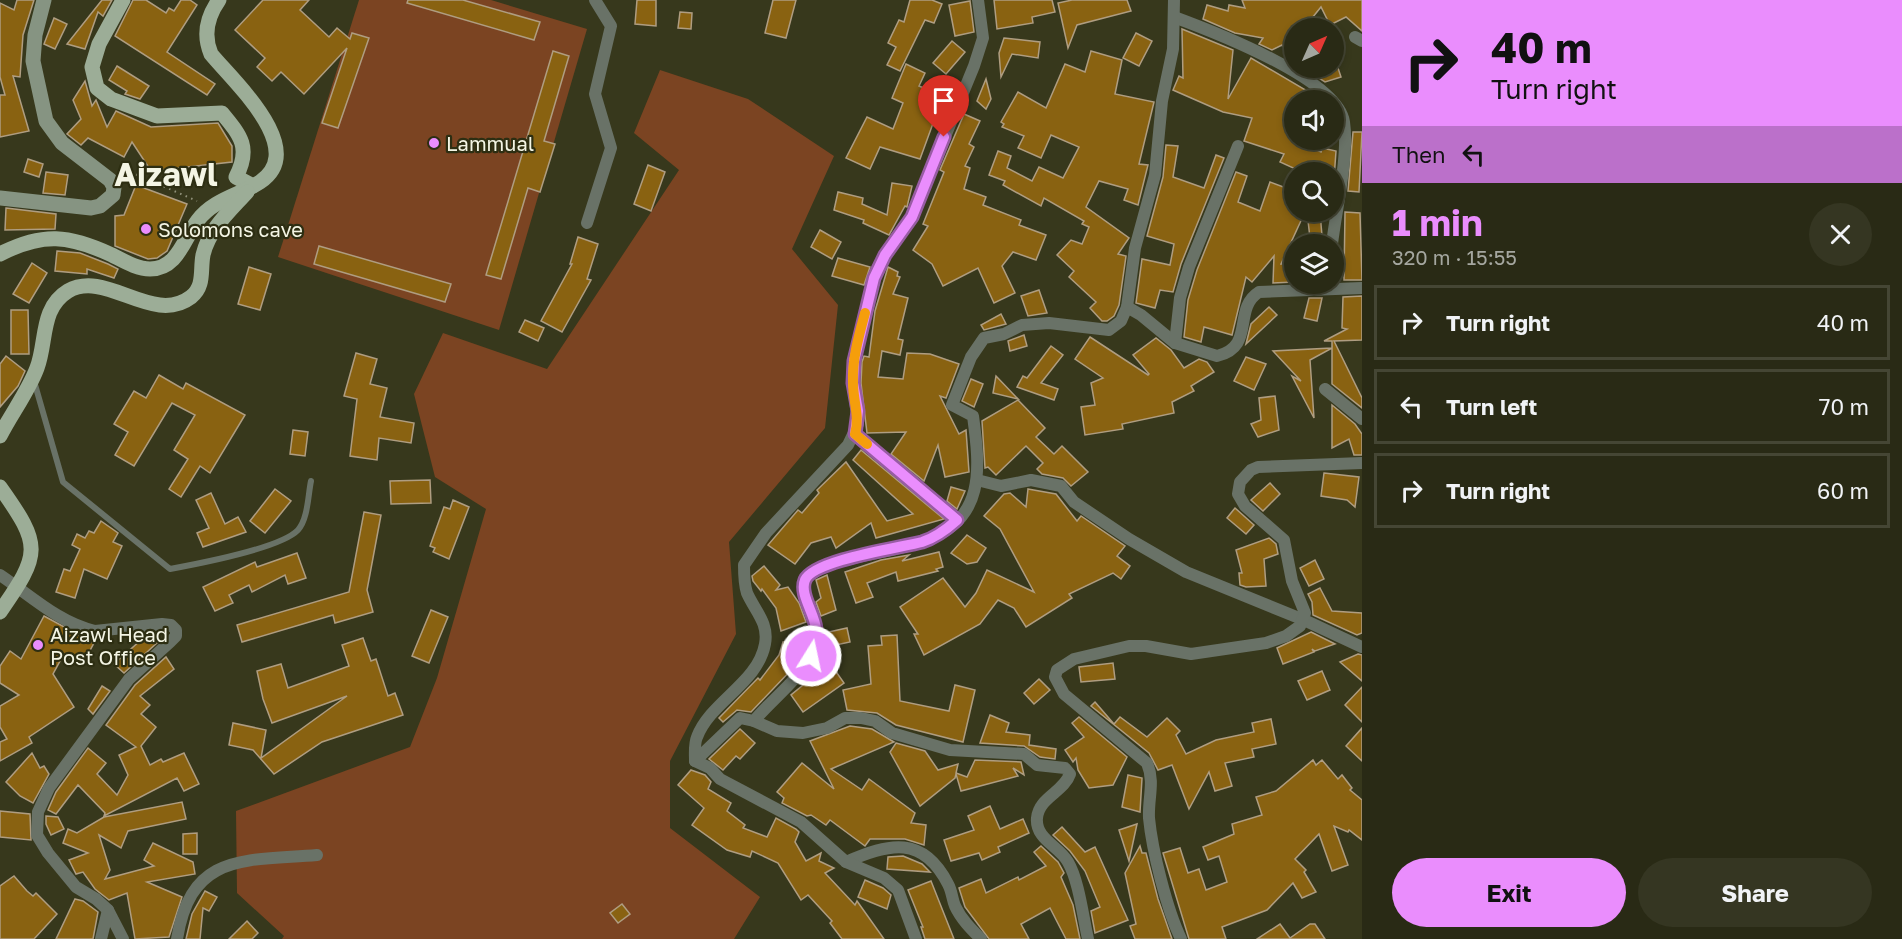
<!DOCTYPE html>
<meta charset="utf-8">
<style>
body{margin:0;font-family:"Golos Text",sans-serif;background:#353622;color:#f1f3f6;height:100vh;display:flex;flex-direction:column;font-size:22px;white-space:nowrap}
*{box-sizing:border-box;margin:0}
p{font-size:20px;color:#a5a7a0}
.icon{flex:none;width:33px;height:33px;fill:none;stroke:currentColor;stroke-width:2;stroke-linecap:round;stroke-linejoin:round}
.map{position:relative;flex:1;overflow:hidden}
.side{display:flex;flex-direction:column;background:#292a15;width:540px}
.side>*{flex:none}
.guide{background:#ea8dfd;color:#111;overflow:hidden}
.needle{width:39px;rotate:45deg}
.fabs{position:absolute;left:1284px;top:18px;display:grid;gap:12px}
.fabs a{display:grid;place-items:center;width:60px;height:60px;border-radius:50%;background:#292a15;box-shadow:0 3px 9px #0003,0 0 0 2px #454634;font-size:30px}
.pin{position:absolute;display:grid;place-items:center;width:51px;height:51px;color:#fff;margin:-62px -26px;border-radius:50% 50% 50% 0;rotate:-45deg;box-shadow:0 0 6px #0007}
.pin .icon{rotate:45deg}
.me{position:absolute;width:66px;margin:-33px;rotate:10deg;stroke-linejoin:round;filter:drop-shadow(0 0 4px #0008)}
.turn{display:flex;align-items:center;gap:21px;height:126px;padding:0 30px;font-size:27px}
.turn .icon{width:78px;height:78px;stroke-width:2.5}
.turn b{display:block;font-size:42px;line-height:51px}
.then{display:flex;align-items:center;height:57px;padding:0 30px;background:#0003;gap:12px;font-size:22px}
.round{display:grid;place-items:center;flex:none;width:63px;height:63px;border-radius:32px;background:#353622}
.headline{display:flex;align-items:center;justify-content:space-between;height:102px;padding:0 30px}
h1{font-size:36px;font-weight:700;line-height:45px;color:#ea8dfd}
.button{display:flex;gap:12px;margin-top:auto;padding:12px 30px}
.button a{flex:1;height:69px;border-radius:36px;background:#ea8dfd;color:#111;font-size:24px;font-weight:700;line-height:69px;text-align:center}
.button a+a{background:#353622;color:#f1f3f6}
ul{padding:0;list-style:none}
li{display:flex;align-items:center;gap:18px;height:75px;margin:0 12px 9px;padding:0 18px;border:3px solid #454634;border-radius:0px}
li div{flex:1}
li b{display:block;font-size:22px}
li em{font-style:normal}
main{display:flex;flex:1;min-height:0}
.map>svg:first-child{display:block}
.green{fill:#7b4422}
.building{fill:#896211;stroke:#af9d81;stroke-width:1.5}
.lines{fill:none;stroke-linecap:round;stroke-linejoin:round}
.path{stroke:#93947d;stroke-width:2;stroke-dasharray:1.5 4.5;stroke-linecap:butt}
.lane{stroke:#697267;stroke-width:6}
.street{stroke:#697267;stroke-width:12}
.secondary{stroke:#869482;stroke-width:15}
.primary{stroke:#9cad97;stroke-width:15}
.route-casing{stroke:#985ca4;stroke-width:15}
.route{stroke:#ea8dfd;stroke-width:10}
.slow{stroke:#f59e0b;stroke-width:10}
.poi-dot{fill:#ea8dfd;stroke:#2d2e12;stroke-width:2}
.labels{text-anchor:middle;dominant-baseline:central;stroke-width:4.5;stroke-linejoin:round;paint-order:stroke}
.poi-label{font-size:20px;fill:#f4f5e4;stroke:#2d2e12;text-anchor:start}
.town-label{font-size:32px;font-weight:bold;fill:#f4f5e4;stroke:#2d2e12}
</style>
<main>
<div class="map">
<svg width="1362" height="939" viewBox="0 0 1362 939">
<rect width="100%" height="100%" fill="#37381c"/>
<g class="green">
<polygon points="359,0 491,0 587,29 499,330 278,257"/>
<polygon points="660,70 748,99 834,156 792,249 838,305 825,428 729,542 736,634 670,761 670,828 760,897 734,939 282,939 284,936 237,893 236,811 410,747 437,678 486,509 435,477 414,394 443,333 547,369 679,170 634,133"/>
</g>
<g class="building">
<polygon points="17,0 34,0 23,35 20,77 13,76 29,131 0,137 0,95 5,95 0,77 0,3 14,10"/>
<polygon points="102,0 112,0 103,16 98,12 85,49 67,44"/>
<polygon points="133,0 146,0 166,13 169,8 174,11 181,0 190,0 197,5 167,52 215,84 207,95 115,36"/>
<polygon points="263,0 309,0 300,10 329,37 337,28 350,39 352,33 369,38 338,128 322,123 347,48 304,94 281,72 272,81 257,67 265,58 235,30"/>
<polygon points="408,0 463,0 540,22 534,40 407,3"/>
<polygon points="637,0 656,0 656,26 635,24"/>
<polygon points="773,0 796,0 786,38 765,33"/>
<polygon points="910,0 932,0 942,4 934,23 925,20 900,71 887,65 896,47 888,43 899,20 904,22"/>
<polygon points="994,0 1052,0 1055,12 1032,17 1033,23 997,29"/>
<polygon points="1072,0 1127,0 1131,11 1077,25 1068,48 1058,3"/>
<polygon points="1242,0 1362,0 1362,31 1346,17 1330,25 1321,7 1304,28 1294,28 1294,62 1282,45 1272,50 1259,44 1263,38 1235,33 1203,19 1207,5 1228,11 1229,5 1245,8"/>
<polygon points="970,1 974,32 955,36 949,5"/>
<polygon points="680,12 692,13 691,29 678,28"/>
<polygon points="54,18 67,24 55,49 44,44"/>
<polygon points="1182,29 1233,50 1228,99 1251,58 1309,92 1307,100 1294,100 1294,140 1321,152 1322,148 1336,151 1334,179 1334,172 1302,172 1280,162 1284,154 1244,141 1252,118 1223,112 1173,90 1179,76 1183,78"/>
<polygon points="1136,33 1152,41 1139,66 1123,58"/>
<polygon points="1004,38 1040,42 1038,58 1012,54 1001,77 999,53"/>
<polygon points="952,41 965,52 946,74 933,63"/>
<polygon points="553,51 569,56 544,141 555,144 540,192 528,188 501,279 486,275"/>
<polygon points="1091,51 1122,60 1115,94 1154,102 1139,164 1148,165 1138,205 1124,200 1128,189 1099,181 1086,207 1129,238 1118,254 1126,256 1119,305 1114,316 1107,321 1102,321 1090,308 1096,302 1069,277 1074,271 1057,255 1071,240 1082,244 1089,227 1082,224 1084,221 1044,198 1041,206 1003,185 1005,181 989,175 998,151 1011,156 1007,168 1032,181 1039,167 1063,178 1079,147 1051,135 1041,158 1018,148 1024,136 1002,127 1004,124 1001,122 1018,92 1046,108 1065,64 1085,72"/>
<polygon points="906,64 925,73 919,86 943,96 920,159 880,147 870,169 846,158 867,117 893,129 903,103 892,98"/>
<polygon points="117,66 149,86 140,99 125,94 127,91 109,80"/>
<polygon points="1303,68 1338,68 1341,77 1325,82"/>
<polygon points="986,79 991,99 986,109 977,101"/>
<polygon points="85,81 92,106 96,100 107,127 116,111 151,127 218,123 232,146 232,162 151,171 132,142 124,157 88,138 81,145 67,134 81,119 73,100"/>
<polygon points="964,114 980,121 969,144 974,147 965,166 970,168 964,189 986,197 983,205 1021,220 1019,225 1046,235 1036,260 1013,252 1002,266 1015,293 994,303 978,268 943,286 932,264 913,250 928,226 923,224 944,172 940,170"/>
<polygon points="1353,132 1362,132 1359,192 1348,191"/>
<polygon points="1166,145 1178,146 1173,177 1204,188 1216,155 1224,158 1181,264 1173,292 1160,290 1155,308 1136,303 1142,259 1170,265 1174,244 1147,236 1163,177"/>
<polygon points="28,159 43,164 39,177 24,172"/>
<polygon points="648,165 665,172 651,211 634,204"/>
<polygon points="46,172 68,175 65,195 43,193"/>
<polygon points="1236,172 1247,176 1238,202 1260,211 1270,182 1286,188 1284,193 1294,196 1294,212 1305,212 1281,264 1294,264 1294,282 1273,283 1274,256 1252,282 1246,277 1232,335 1204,327 1201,342 1184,337 1188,300 1197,270"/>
<polygon points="892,183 912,186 907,207 905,206 889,235 863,223 864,220 834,210 838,192 863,198 862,204 887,215"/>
<polygon points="136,185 187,204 167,251 157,258 148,259 115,246 115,216 124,215"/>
<polygon points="6,208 56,214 55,229 5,230"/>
<polygon points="1307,212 1320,212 1322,236 1310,238"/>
<polygon points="1345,212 1360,213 1362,280 1344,280"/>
<polygon points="820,230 841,242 832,259 811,247"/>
<polygon points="578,237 598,244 587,279 591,280 562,332 541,321 572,264 570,264"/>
<polygon points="319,246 451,284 445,302 314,264"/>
<polygon points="57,251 80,253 108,264 118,269 114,278 87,269 87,274 55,271"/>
<polygon points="838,258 870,267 864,285 832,276"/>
<polygon points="32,263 47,273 29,303 13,294"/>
<polygon points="249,267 271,274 260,310 238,304"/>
<polygon points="888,267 898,272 897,276 900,277 893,294 908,298 898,339 903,340 900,355 882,351 878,377 903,379 907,353 930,354 959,364 946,398 940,396 959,434 966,430 969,472 945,477 938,445 924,481 891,454 906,432 867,433 861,383 862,362 864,356 869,357 875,311"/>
<polygon points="1039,290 1047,313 1028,316 1021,296"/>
<polygon points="1362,296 1362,340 1334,341 1362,398 1362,408 1332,384 1332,348 1310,360 1314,418 1292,376 1301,381 1273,351 1332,348 1332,341 1324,341 1347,329 1342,328 1343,297"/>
<polygon points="1309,298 1322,298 1317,321 1304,318"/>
<polygon points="1269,307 1277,315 1246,344 1251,324"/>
<polygon points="11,310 28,310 29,354 11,354"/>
<polygon points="1001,314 1006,324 984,330 981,325"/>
<polygon points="525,320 544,328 538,341 519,332"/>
<polygon points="1024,335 1027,346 1010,351 1008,341"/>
<polygon points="1090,337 1148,375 1149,374 1133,355 1156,338 1171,350 1184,368 1199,359 1207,362 1214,372 1191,386 1194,391 1172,402 1174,413 1122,424 1123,429 1085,435 1081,407 1095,405 1091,383 1103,378 1075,359"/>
<polygon points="1051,346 1063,355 1041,383 1058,389 1054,400 1017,387 1023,376 1027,378"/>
<polygon points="356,353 377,359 370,384 387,388 380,417 414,423 411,443 379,438 377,460 350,456 357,399 344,396"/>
<polygon points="6,356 25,371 18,386 0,407 0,364"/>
<polygon points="1246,357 1266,364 1254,390 1234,381"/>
<polygon points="159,375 183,389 186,383 245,415 210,473 200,466 181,497 169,489 188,459 174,450 195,415 172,403 134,466 115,455 128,432 114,424 134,391 146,398"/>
<polygon points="996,376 1018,399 993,393"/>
<polygon points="971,379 983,384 974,407 962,401"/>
<polygon points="1275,396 1279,430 1258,437 1251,424 1261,420 1259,398"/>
<polygon points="1018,400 1045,428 1036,437 1054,454 1062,446 1088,472 1071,486 1063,478 1042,474 1037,469 1043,463 1026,446 996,475 988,467 985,468 982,421"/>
<polygon points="1332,405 1355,424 1362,434 1362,455 1354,455 1349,439 1332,448"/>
<polygon points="293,430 308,432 305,456 290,454"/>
<polygon points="861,450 944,519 876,538 871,523 836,548 831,537 811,543 795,564 768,545 798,510 802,513 819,493 817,490 846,462 887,521 913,514 853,460"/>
<polygon points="1324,473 1359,477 1355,507 1347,500 1321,496"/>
<polygon points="430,480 431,503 391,504 390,481"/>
<polygon points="1270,483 1280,494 1263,511 1251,500"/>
<polygon points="951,487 965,491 957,509 947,501"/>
<polygon points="275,489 291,501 265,533 250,521"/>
<polygon points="1028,489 1056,494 1077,521 1081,516 1125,546 1117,556 1130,566 1121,579 1113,573 1069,594 1072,598 1026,627 1014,608 998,600 980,624 924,655 914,634 918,634 900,607 943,578 965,607 976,593 987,570 1034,592 1000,529 984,516 1004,494 1010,493 1026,507"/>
<polygon points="211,493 225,524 238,517 246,532 203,547 197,533 209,528 196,500"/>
<polygon points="453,500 469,507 449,559 433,552 435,548 430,546 444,507 450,509"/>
<polygon points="1235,508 1254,525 1246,534 1227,518"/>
<polygon points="364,512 381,515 367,590 373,612 335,623 333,615 242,642 237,625 349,592"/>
<polygon points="101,521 118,533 113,542 122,546 107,579 84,569 75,598 56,592 64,569 70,571 80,549 72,545 77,534 85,538 89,531 94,533"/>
<polygon points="967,535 986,548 977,562 967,564 951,553"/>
<polygon points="1269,538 1276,544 1278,554 1264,559 1266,586 1246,587 1240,585 1239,573 1242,573 1236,550"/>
<polygon points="939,552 943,567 936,569 938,571 898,581 896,572 867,583 873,597 856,603 845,572 881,560 909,555 902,561"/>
<polygon points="297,553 306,578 288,584 285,575 252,592 249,585 229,595 233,603 215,611 203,587 255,562 257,567"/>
<polygon points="1315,560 1324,579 1309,586 1300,568"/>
<polygon points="764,566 780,585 776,590 788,587 799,603 806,622 781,631 776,608 762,589 761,591 753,581 752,576"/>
<polygon points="827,575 836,610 821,616 816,602 821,598 816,580"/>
<polygon points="1320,588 1332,611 1362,613 1362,633 1357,635 1313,615 1312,602 1308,594"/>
<polygon points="431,610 448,617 429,663 412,656"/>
<polygon points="44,616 94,643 82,665 64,654 53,674 74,707 29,737 32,743 0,761 0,742 7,739 0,727 0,706 19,695 0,683 0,666 10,651 21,659"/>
<polygon points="847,628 850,642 826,647 824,633"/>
<polygon points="1311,632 1335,644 1315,651 1312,649 1314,652 1283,664 1277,648"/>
<polygon points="897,635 900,701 949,711 955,685 975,690 963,742 896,725 877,713 847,710 843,690 871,684 868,646 882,645 881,636"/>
<polygon points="157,636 158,642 124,673 114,664 141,640"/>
<polygon points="808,637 804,651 794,667 751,712 737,710 723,722 719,718 758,678 760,680 779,655 783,642"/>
<polygon points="363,638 371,661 376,659 388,696 395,693 403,715 322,742 274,774 253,750 229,745 233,723 266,730 261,758 347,696 272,723 263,699 257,671 281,664 288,688 349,666 342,645"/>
<polygon points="1358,654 1362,655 1362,681 1340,662"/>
<polygon points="166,657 174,669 140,696 150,705 141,714 156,727 141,746 150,765 161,759 163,762 184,753 199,784 184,791 177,778 104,816 105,813 78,785 56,814 48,810 56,792 88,748 106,763 97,774 117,795 128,775 119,755 136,747 106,725 135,685"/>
<polygon points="830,663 844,683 803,712 791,695"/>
<polygon points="1113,663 1115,679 1081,682 1079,667"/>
<polygon points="1322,671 1330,690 1307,700 1298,681"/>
<polygon points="1039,679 1050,690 1034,704 1024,693"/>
<polygon points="102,686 110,691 93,714 88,709"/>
<polygon points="1362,687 1362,722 1345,705"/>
<polygon points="1095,702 1114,724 1120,717 1147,737 1167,718 1180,731 1176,735 1186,754 1216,740 1254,732 1252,723 1271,719 1276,744 1252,749 1254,757 1225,763 1232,786 1215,791 1209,772 1189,809 1172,765 1158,770 1149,753 1091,706"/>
<polygon points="990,715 1009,723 1006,732 1030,735 1029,745 1056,749 1055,759 1040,757 1024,746 980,743"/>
<polygon points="1079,717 1127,757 1113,785 1089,788 1078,770 1076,758 1073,762 1065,750 1084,737 1072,723"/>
<polygon points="850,726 872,729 894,742 831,769 862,790 869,779 915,813 911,823 926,825 924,845 905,839 870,839 865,846 830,820 826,825 811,815 807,816 782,803 784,798 777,792 802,763 834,789 810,741"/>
<polygon points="1362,728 1362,761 1346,746"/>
<polygon points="740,729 755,743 740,759 736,756 723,770 709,759"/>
<polygon points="896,743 925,751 938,770 958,764 956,773 967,777 975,760 1021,762 1024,775 1013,768 1018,776 961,791 956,774 955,778 920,806 890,752"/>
<polygon points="32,753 40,768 44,766 49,774 33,803 20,796 6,782"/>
<polygon points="1313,760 1316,765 1322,760 1338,779 1342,775 1352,788 1350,790 1362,800 1362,840 1349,830 1348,832 1334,826 1348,865 1332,871 1319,834 1295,859 1306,870 1304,872 1316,892 1302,898 1293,883 1267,910 1222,927 1226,939 1189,939 1163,853 1180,848 1188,873 1199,869 1206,890 1227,882 1219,856 1208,860 1203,847 1234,834 1232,824 1262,815 1256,797 1276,791"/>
<polygon points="691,770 705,775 711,782 708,789 731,803 727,811 745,825 743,828 767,837 776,818 796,829 799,832 795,842 806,861 821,853 819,861 834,868 825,873 855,905 857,901 884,939 842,939 830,923 832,921 808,895 801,900 778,863 752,851 750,857 727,850 692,825 704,808 678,785"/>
<polygon points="1128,775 1142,778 1140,812 1122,807"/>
<polygon points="182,802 186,819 128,831 121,848 99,835 110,870 105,879 154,866 144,860 153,843 193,862 195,874 147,882 182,897 169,937 135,939 127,893 109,900 95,889 83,872 76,874 69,860 88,853 63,843 68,829 77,833 104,817"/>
<polygon points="990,806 1000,829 1023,819 1029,833 998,847 1000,852 982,860 979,853 951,861 944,840 974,830 968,816"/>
<polygon points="0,811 30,814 31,840 0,837"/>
<polygon points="46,816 58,817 64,829 51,835 46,824"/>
<polygon points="1137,824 1129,861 1119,830"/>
<polygon points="1062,827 1085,852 1095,847 1128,920 1095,933 1091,911 1100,907 1085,871 1070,851 1053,835"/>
<polygon points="197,833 197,854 183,854 183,834"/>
<polygon points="1041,846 1058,862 1064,873 1061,877 1073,905 1080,939 1066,939 1050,908 1021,924 1029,939 989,939 965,907 959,888 981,879 986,893 1018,877 1019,880 1046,866 1034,852"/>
<polygon points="1140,846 1142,853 1146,853 1158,899 1172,939 1135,939 1130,926 1136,924 1125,873"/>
<polygon points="903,856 922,864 930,872 887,869 888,857"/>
<polygon points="14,876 27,891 33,896 36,893 57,914 34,939 0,939 0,886"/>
<polygon points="865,880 883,888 891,895 887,909 858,897"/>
<polygon points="931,881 954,939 925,939 921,927 923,927 908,890"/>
<polygon points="205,891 217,897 209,911 203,908 200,939 186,939 192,914"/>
<polygon points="75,899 83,901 98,912 93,939 56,939"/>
<polygon points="622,904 630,914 618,923 610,913"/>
<polygon points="247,921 258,933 252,939 229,939"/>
<polygon points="1280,924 1290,938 1310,924 1315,924 1325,939 1257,939"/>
</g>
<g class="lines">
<polyline class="path" points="126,180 135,174 197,201"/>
<path class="lane" d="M 34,381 L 63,482 L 170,569 C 197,564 281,548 298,530 C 308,519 308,495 311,481"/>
<g class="street">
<path d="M 1174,17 C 1212,31 1338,79 1344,122 C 1349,155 1336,210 1332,244"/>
<polyline points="1355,37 1362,41"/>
<polyline points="587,223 611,148 595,94 611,26 595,0"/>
<path d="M 1127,307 L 1141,315 L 1175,343 L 1217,356 C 1256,347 1232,309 1259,292 L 1362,288"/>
<polyline points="1175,343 1180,298 1189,267 1238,146"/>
<polyline points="1325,389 1362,419"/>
<polyline points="855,434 957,520"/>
<polyline points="977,480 1001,486 1031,480 1061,486 1074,502 1129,539 1186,572 1304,620 1362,647"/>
<path d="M 0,575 C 30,595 59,623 95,631 L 162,624 L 171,625 L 176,630 L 176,636 L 170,642 L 129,679 L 49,788 L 38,812 L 37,835 L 48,853 L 76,887 L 96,899 L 108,910 L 123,939"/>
<path d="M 754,721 L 777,731 L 803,733 L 827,728 L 845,718 L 861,718 L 875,721 L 892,733 L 950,750 L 1024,754 L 1037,765 L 1065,768 L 1070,774 C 1064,792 1039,797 1037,818 C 1035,839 1059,846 1068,862 C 1079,881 1083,917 1088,939"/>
<path d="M 695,761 L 740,718 L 754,721 C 770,701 801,678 811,655 C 814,649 817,635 816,629 C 815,613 797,591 807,577 C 813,568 829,565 839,562 C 867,553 897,551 924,541 C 986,520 980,468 973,416 L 952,405 L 971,357 L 984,338 L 1004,334 L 1022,325 L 1049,323 L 1109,330 L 1121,321 L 1127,307 L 1135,248 L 1155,175 L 1162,101 L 1173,49 L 1174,0"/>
<path d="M 846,862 C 889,843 923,835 948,884 C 952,891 952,899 955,906 C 961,919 971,929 981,939"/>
<polyline points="101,939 108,910"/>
<path d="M 177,939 C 191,852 245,861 317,855"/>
<path d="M 916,939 L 898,890 L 884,878 L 846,862 L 801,822 L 720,779 L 710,768 L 695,761 C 695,754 694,744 697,737 C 711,701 758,683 765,644 C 769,623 755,611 747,593 C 744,584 744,575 744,565 L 766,533 L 848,445 L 858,424 L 853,383 L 854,361 L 874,278 L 885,255 L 912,217 L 974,66 L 983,38 L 978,0"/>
<path d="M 1181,939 C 1167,910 1152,850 1149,818 C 1148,798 1155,782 1147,763 L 1064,694 L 1055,677 L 1057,670 L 1074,659 L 1129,646 L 1146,646 L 1191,654 L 1266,643 L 1286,636 L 1300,626 L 1305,613 L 1292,581 L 1284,540 L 1245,506 L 1238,494 L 1240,482 L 1251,470 L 1258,467 L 1362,463"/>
</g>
<polyline class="secondary" points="0,198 91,208 100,206 113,195 114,187 110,180 62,143 46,121 33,61 35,35 44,0"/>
<g class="primary">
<path d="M 123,0 L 99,44 L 92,67 L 97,88 L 111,99 L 157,116 L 222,113 C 241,136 251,148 236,177 L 253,186"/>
<path d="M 0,254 C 43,232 69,235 112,255 C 124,261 137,269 150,269 C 178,269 184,238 198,220 C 214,199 240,195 260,182 C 309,149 233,81 211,54 C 203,35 207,17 219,0"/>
<path d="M 0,436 C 11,414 28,392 37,368 C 47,342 40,308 68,291 C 106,269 153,326 191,297 C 205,286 200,270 203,255 C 209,229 230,211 247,192"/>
<path d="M 0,487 C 42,546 41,553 0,612"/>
</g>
</g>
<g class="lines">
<defs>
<path id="route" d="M 811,656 C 813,648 817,637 816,629 C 815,614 799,594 805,580 C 814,560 899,548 922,542 C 935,538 947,529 957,520 L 855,434 L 858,411 L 853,383 L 854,361 L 874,278 L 885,255 L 912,217 L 944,137"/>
</defs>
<use href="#route" class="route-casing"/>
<use href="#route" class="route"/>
<path class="slow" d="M 865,313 C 859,335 852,359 853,383 C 853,401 860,416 855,434 L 867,444"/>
</g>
<g class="poi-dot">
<circle cx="434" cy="143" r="6"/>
<circle cx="146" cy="229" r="6"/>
<circle cx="38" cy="645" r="6"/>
</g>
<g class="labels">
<g class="poi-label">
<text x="446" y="143">Lammual</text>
<text x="158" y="229">Solomons cave</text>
<text x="50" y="634">Aizawl Head<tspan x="50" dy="23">Post Office</tspan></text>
</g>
<g class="town-label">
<text x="166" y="174">Aizawl</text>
</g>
</g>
</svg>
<div class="fabs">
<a><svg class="needle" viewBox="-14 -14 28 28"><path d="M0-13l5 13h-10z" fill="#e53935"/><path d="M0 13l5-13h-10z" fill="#a5a7a0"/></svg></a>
<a><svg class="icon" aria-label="sound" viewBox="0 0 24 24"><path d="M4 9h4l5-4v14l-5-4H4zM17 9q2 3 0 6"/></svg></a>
<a><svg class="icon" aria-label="search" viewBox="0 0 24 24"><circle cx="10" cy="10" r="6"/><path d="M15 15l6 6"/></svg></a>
<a><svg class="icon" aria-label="layers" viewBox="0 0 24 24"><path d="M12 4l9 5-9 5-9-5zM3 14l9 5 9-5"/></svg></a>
</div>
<div class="pin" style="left:944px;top:137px;background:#d93025"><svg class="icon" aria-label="arrive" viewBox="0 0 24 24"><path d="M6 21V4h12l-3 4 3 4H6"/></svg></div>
<svg class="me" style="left:811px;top:656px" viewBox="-20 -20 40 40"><circle r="17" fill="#ea8dfd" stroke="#fff" stroke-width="3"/><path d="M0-11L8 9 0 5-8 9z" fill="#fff"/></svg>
</div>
<section class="side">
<div class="guide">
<div class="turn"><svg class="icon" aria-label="right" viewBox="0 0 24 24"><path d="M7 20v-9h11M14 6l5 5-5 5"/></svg><div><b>40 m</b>Turn right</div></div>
<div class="then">Then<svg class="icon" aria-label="left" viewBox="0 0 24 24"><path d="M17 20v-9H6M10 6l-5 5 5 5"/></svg></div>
</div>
<div class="headline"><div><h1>1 min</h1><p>320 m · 15:55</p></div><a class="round"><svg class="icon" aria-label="close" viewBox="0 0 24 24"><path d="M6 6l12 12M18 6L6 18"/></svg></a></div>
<ul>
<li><svg class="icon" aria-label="right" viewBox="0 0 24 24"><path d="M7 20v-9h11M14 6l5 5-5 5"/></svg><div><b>Turn right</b></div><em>40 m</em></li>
<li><svg class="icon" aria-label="left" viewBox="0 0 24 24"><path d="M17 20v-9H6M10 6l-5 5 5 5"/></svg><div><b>Turn left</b></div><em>70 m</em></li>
<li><svg class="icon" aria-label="right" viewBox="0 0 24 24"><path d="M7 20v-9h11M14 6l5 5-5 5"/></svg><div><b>Turn right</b></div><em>60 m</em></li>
</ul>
<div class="button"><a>Exit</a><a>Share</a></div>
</section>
</main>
